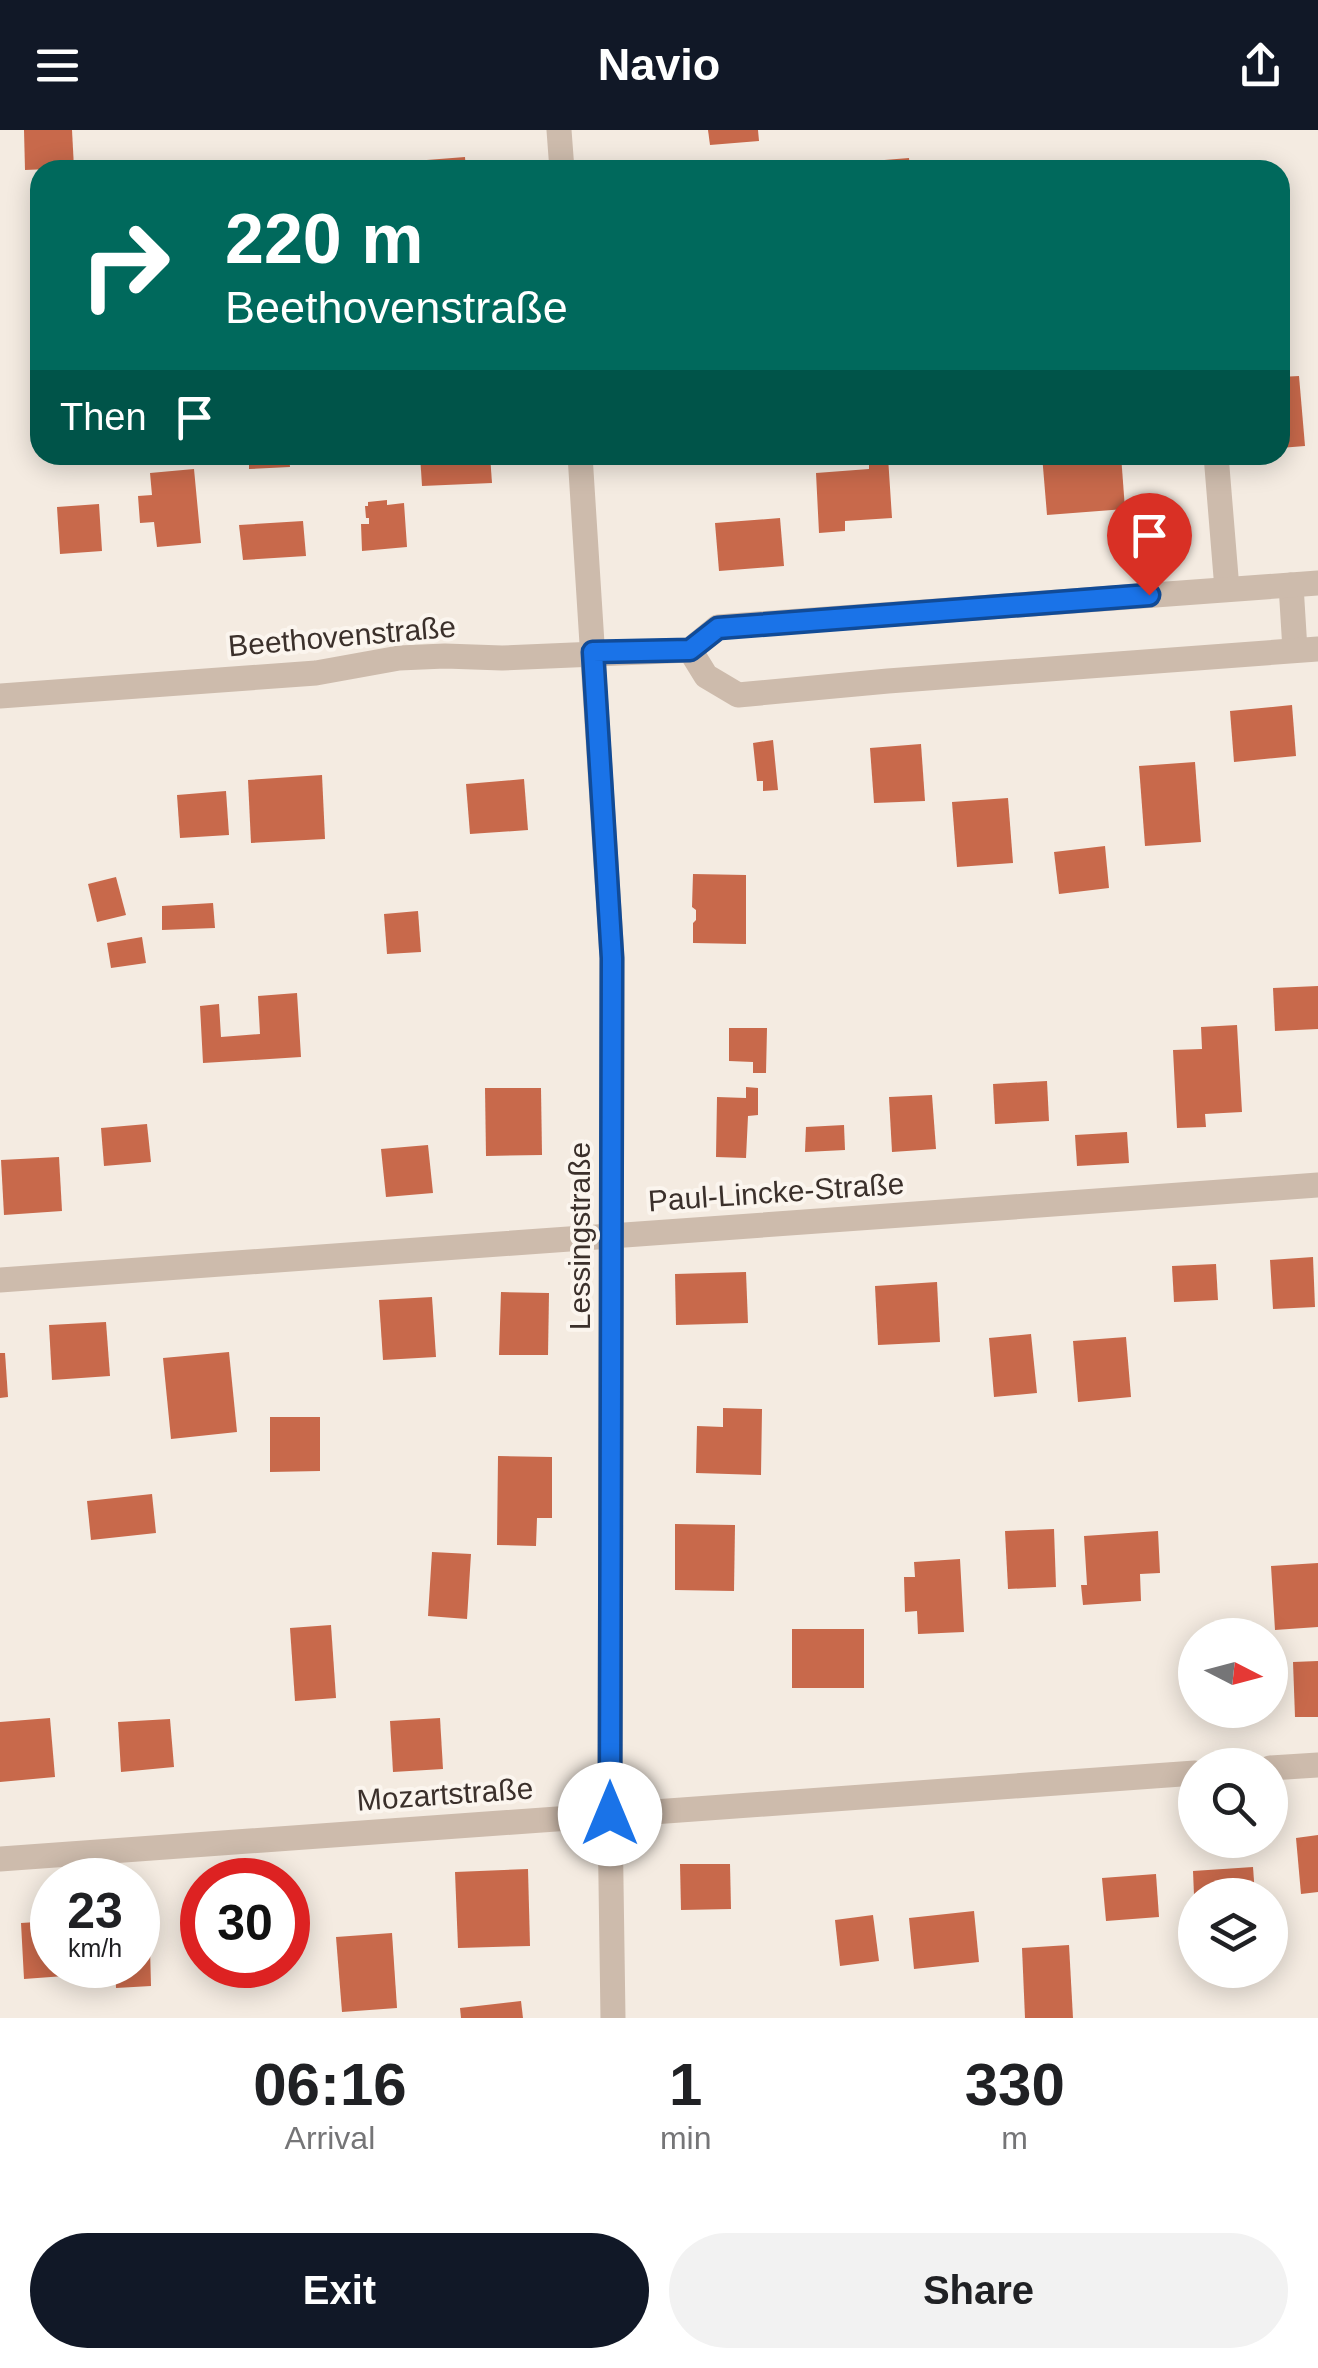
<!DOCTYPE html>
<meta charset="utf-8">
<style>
body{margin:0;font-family:Arial,sans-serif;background:#f2f2f2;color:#202124;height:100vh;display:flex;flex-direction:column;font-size:38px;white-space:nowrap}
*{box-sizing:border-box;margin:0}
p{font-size:32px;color:#757577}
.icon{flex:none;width:55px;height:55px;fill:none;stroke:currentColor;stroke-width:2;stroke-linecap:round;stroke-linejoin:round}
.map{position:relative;height:1888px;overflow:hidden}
.drawer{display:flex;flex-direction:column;background:#fff;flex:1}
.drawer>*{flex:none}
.hud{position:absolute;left:30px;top:30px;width:1260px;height:305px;border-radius:30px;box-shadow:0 5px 25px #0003;background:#00695c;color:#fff;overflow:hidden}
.needle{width:65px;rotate:96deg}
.tools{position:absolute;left:1178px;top:1488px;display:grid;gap:20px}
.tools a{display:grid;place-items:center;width:110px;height:110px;border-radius:50%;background:#fff;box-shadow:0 5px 25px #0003;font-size:50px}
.speed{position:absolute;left:30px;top:1728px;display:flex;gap:20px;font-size:50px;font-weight:700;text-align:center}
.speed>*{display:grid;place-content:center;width:130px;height:130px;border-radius:50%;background:#fff;box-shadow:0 5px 25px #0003;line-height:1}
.speed small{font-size:25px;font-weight:400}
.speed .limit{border:15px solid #d22;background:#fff;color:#111}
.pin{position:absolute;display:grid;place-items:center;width:85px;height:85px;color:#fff;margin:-102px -42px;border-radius:50% 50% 50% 0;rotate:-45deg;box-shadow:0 0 10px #0007}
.pin .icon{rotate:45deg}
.me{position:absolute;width:110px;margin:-55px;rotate:0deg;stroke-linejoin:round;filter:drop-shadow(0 0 8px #0008)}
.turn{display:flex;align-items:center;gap:35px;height:210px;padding:0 30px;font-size:45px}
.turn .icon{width:130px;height:130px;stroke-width:2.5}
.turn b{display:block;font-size:70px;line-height:85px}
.then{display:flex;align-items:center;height:95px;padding:0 30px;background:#0003;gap:20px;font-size:38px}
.eta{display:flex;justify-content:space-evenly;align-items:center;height:170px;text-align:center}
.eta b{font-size:60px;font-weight:800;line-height:70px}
.button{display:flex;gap:20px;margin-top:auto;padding:20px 30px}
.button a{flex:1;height:115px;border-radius:60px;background:#111827;color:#fff;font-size:40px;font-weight:800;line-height:115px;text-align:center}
.button a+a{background:#f2f2f2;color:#202124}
header{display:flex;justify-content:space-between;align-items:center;height:130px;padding:0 30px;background:#111827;color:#fff;font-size:45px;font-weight:800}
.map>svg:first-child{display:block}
.building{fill:#c8694b}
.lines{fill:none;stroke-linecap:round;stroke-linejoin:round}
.minor{stroke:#cdbbac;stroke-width:25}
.route-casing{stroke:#114b97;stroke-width:25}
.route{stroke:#1a73e8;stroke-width:18}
.labels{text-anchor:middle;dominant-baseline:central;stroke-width:8;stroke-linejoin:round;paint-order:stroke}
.street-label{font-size:30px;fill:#3b302b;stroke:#fbf5ee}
</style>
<header><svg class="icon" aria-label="menu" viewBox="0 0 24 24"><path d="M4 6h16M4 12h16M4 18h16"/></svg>Navio<svg class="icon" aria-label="share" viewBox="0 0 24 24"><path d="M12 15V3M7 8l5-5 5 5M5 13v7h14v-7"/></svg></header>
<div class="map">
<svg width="1318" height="1888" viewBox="0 0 1318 1888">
<rect width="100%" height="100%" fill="#f4ebe1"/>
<g class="building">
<polygon points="24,0 72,0 74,38 25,40"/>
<polygon points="708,0 758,0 759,11 710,15"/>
<polygon points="465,27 466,40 414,40 414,31"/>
<polygon points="909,28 910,40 873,40 872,31"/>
<polygon points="802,32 803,40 753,40 752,36"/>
<polygon points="1299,246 1305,316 1280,318 1280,247"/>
<polygon points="249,325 289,325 290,337 249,339"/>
<polygon points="420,325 490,325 492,353 422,356"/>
<polygon points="1042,325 1121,325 1125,379 1047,385"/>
<polygon points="888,327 892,388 845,391 845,401 819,403 816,343 869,339 869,328"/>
<polygon points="194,339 201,413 157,417 154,392 140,393 138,366 152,365 150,343"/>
<polygon points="387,370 387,375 404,373 407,417 362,421 361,394 369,394 369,388 366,388 365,376 368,376 368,372"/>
<polygon points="99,374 102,421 60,424 57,377"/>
<polygon points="780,388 784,436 719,441 715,393"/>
<polygon points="303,391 306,426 243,430 239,395"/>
<polygon points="1292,575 1296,626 1234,632 1230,581"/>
<polygon points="773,610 778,660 763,661 763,651 757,651 753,613"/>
<polygon points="921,614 925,671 874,673 870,618"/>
<polygon points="1195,632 1201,712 1145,716 1139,636"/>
<polygon points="322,645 325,709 251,713 248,650"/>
<polygon points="524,649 528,700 470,704 466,654"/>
<polygon points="226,661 229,705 180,708 177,665"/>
<polygon points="1008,668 1013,733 957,737 952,672"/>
<polygon points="1105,716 1109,758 1059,764 1054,722"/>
<polygon points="693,744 746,745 746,814 693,813 693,793 696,790 696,780 692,777"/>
<polygon points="116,747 126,785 97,792 88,754"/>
<polygon points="213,773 215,798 162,800 162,776"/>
<polygon points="418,781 421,822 387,824 384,784"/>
<polygon points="142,807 146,833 111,838 107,813"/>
<polygon points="1318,856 1318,899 1275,901 1273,858"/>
<polygon points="297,863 301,927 203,933 200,876 219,874 221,907 260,904 258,866"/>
<polygon points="1237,895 1242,982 1205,984 1206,997 1177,998 1173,920 1202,919 1201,897"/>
<polygon points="729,898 767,898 766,943 753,943 753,932 729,931"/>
<polygon points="1047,951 1049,991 995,994 993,954"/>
<polygon points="746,957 758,958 758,985 748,986 746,1028 716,1027 717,967 746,968"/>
<polygon points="485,958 541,958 542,1025 486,1026"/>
<polygon points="932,965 936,1019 892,1022 889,967"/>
<polygon points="147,994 151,1032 104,1036 101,998"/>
<polygon points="844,995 845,1020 805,1022 806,997"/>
<polygon points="1127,1002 1129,1033 1077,1036 1075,1005"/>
<polygon points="428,1015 433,1063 386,1067 381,1019"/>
<polygon points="59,1027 62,1081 4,1085 1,1030"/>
<polygon points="1313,1127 1315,1177 1273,1179 1270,1130"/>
<polygon points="1216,1134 1218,1170 1174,1172 1172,1136"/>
<polygon points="746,1142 748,1193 676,1195 675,1144"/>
<polygon points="937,1152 940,1212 878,1215 875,1156"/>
<polygon points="501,1162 549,1163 548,1225 499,1225"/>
<polygon points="432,1167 436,1227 383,1230 379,1170"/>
<polygon points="106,1192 110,1246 52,1250 49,1195"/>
<polygon points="1031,1204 1037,1263 994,1267 989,1208"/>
<polygon points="1126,1207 1131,1267 1078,1272 1073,1211"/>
<polygon points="229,1222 237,1302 171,1309 163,1228"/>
<polygon points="0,1223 5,1223 8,1267 0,1268"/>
<polygon points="723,1278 762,1279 761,1345 696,1343 697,1296 723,1297"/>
<polygon points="270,1287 320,1287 320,1341 270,1342"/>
<polygon points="498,1326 552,1327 552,1388 537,1388 536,1416 497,1415"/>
<polygon points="152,1364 156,1403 91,1410 87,1371"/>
<polygon points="675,1394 735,1395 734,1461 675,1460"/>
<polygon points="1054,1399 1056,1457 1008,1459 1005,1401"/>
<polygon points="1158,1401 1160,1443 1140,1444 1141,1471 1083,1475 1081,1455 1087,1455 1084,1406"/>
<polygon points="432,1422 471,1424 467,1489 428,1486"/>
<polygon points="960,1429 964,1502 918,1504 917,1481 905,1482 904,1447 915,1447 914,1432"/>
<polygon points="1318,1433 1318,1497 1275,1500 1271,1436"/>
<polygon points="331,1495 336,1568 295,1571 290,1498"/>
<rect x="792" y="1499" width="72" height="59"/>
<polygon points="1318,1531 1318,1587 1295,1587 1293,1532"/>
<polygon points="50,1588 55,1647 0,1652 0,1592"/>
<polygon points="440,1588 443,1639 393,1642 390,1591"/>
<polygon points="170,1589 174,1637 121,1642 118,1592"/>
<polygon points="1318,1705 1318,1762 1301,1764 1296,1708"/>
<polygon points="680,1734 730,1734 731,1779 681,1780"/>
<polygon points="1253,1737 1255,1765 1194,1765 1193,1741"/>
<polygon points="528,1739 530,1816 458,1818 455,1742"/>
<polygon points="1156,1744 1159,1787 1106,1791 1102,1748"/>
<polygon points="974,1781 979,1832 914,1839 909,1788"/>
<polygon points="873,1785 879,1831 840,1836 835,1790"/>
<polygon points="52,1791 52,1835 77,1835 78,1845 24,1849 21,1793"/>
<polygon points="392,1803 397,1878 342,1882 336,1807"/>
<polygon points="1069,1815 1073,1888 1025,1888 1022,1818"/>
<polygon points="138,1817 150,1817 151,1856 116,1858 115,1835 138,1835"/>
<polygon points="521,1871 523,1888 461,1888 460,1878"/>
</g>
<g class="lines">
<g class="minor">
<polyline points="559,0 562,40"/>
<polyline points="580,325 612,828 610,1684 613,1888"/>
<polyline points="1216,325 1227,459"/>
<polyline points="1291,455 1295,520"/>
<polyline points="690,520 706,546 738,565 888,551 1318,519"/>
<polyline points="0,566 316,543 399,528 445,526 502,528 690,520 718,497 1318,453"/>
<polyline points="0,1150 1318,1055"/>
<polyline points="1270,1638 1318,1635"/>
<polyline points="0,1729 1195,1643"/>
</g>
</g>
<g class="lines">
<defs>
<polyline id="route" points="610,1684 612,828 593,522 690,520 718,498 1149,465"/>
</defs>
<use href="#route" class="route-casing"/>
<use href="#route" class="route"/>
</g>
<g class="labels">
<g class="street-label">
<text transform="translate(342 506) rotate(-5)">Beethovenstraße</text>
<text transform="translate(776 1062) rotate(-4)">Paul-Lincke-Straße</text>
<text transform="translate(579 1106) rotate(-90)">Lessingstraße</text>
<text transform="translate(445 1664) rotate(-4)">Mozartstraße</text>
</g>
</g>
</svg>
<div class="tools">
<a><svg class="needle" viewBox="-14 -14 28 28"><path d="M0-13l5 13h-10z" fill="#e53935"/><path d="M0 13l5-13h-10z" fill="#757577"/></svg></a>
<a><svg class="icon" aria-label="search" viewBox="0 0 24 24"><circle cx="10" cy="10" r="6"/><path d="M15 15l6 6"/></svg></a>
<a><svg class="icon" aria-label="layers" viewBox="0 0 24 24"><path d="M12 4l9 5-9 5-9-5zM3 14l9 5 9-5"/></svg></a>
</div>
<div class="speed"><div>23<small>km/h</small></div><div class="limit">30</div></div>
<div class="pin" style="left:1149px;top:465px;background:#d93025"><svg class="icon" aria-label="arrive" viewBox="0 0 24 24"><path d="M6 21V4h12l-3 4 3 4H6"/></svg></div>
<svg class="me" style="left:610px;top:1684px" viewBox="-20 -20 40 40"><circle r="19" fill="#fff"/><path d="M0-13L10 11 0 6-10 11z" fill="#1a73e8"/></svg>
<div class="hud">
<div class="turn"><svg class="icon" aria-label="right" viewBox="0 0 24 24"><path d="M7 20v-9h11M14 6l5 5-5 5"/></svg><div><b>220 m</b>Beethovenstraße</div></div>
<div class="then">Then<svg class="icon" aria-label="arrive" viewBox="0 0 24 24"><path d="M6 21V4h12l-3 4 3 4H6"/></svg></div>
</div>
</div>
<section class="drawer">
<div class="eta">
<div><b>06:16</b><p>Arrival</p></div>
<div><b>1</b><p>min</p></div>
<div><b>330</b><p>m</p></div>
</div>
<div class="button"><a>Exit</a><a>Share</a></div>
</section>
